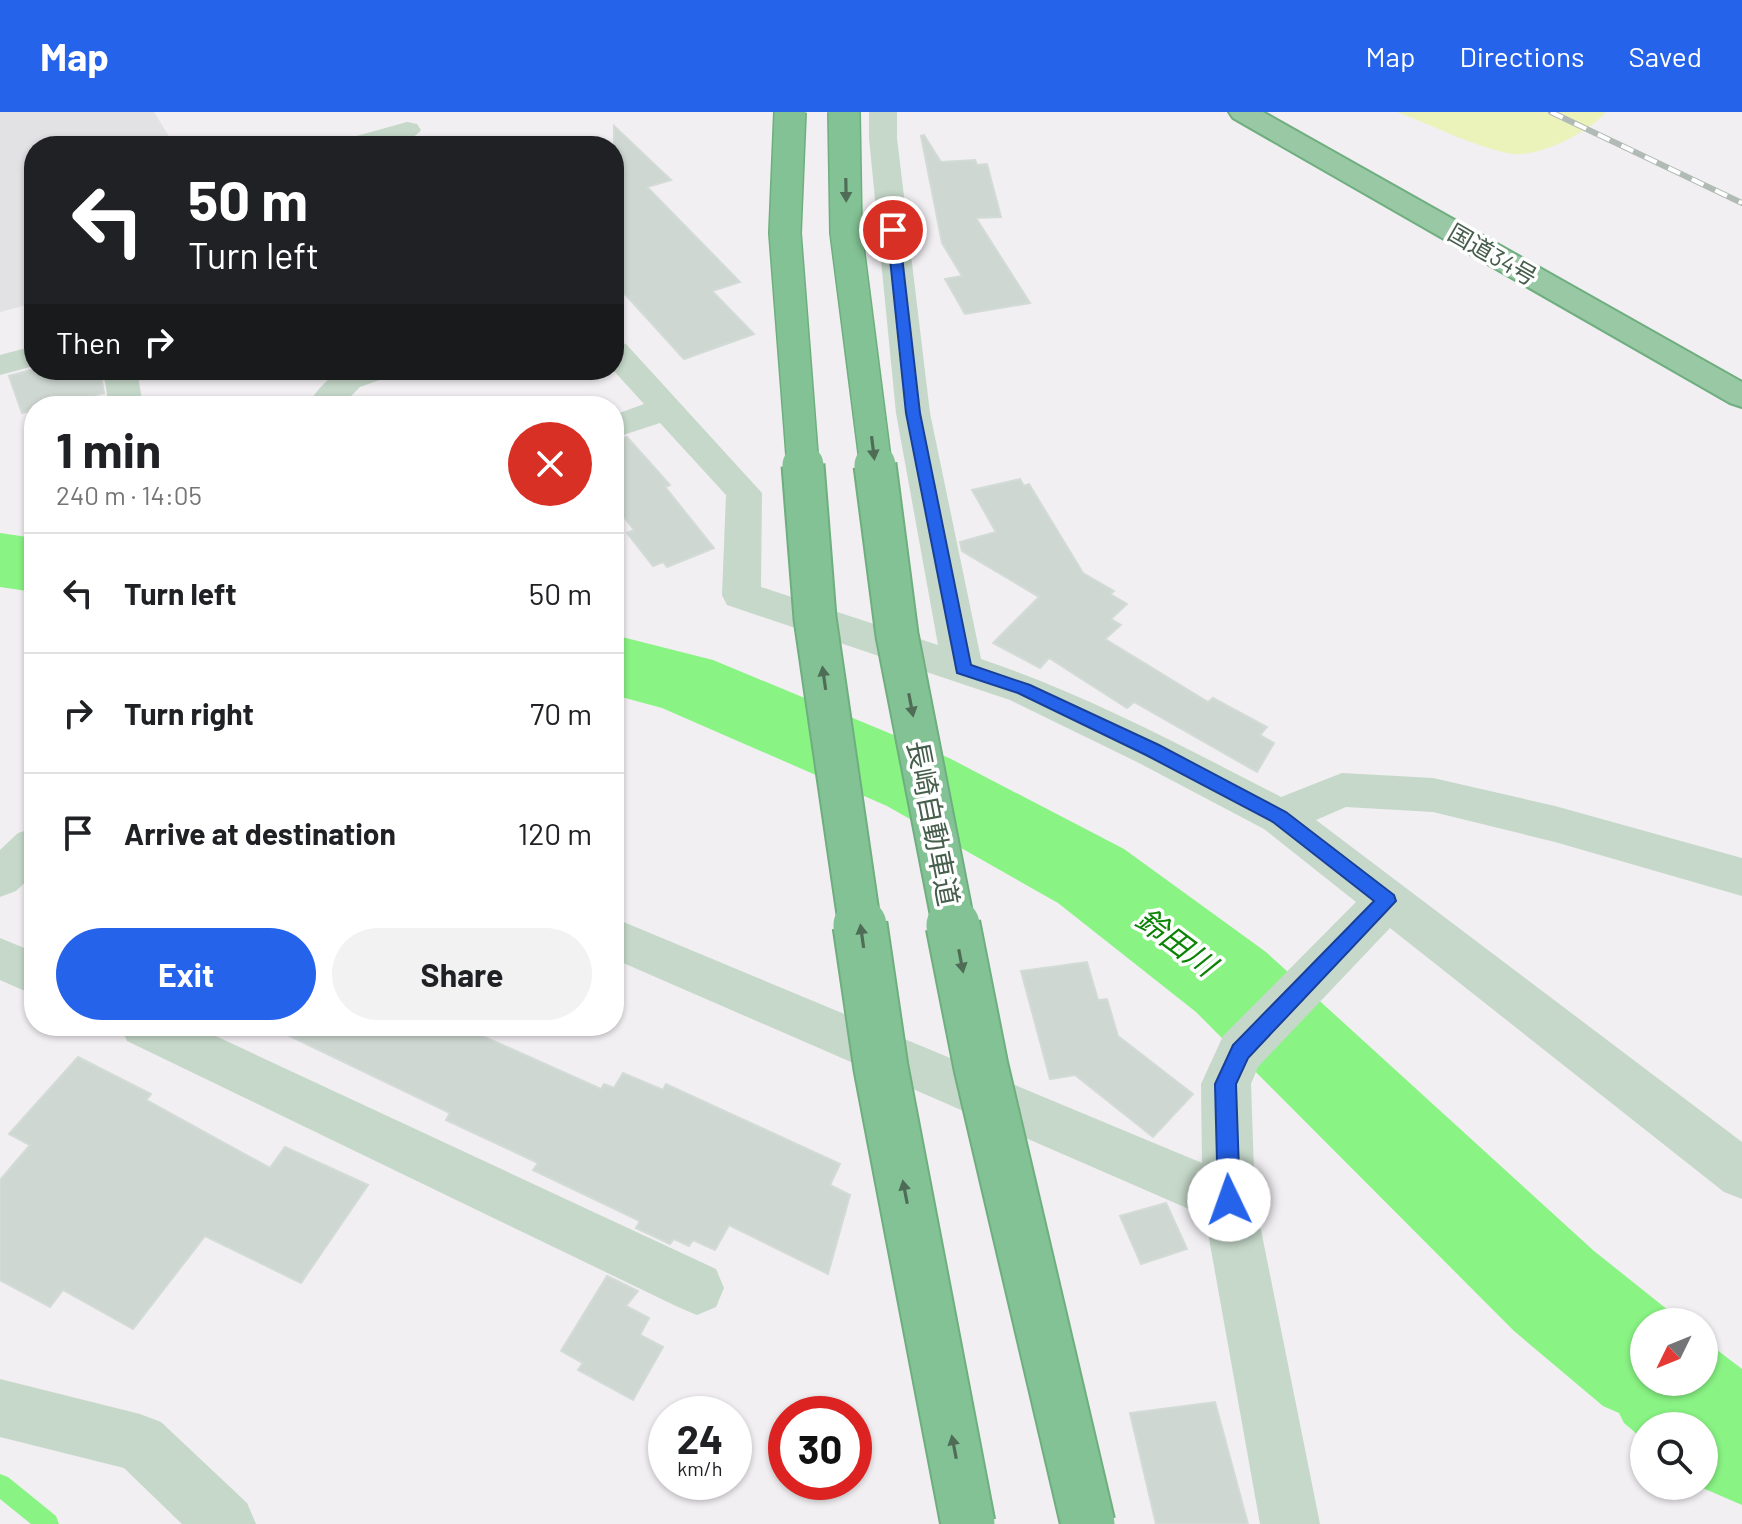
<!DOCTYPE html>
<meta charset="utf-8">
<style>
body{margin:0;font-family:Barlow,"Noto Sans JP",sans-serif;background:#f2f2f2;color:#202124;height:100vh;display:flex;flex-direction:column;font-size:30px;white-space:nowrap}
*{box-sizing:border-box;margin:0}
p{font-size:26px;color:#757577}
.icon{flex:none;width:44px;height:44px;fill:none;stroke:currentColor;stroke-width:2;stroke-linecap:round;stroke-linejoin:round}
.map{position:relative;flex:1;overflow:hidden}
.panel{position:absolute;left:24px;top:284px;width:600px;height:640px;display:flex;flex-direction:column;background:#fff;border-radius:32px;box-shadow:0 2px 6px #0004}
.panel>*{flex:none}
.top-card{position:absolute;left:24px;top:24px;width:600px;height:244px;border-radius:32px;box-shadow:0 2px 6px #0004;background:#202124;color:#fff;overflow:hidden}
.needle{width:52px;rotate:227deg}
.controls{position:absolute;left:1630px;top:1196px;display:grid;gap:16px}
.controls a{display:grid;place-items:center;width:88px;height:88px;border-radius:50%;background:#fff;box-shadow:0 2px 6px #0004;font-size:40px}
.speed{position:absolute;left:648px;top:1284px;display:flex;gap:16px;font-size:40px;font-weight:700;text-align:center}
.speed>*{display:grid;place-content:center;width:104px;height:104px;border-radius:50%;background:#fff;box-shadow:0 2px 6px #0004;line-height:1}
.speed small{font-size:20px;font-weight:400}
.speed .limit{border:12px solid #d22;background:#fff;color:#111}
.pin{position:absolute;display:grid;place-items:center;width:68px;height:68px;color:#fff;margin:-34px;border:4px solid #fff;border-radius:50%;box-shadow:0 2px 8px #0007}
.me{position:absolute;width:88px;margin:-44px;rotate:357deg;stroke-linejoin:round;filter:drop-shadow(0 0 6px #0008)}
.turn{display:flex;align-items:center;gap:28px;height:168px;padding:0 32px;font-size:36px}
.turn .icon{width:104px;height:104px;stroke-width:2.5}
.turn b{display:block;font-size:56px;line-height:68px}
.then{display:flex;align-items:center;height:76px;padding:0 32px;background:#0003;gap:16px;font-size:30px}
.round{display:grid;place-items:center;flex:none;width:84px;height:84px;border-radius:42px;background:#f2f2f2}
.overview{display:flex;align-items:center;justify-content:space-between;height:136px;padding:0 32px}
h1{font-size:48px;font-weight:700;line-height:60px}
.primary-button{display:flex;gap:16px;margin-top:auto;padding:16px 32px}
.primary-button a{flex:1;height:92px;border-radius:48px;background:#2563eb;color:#fff;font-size:32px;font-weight:700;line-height:92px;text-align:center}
.primary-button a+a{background:#f2f2f2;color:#202124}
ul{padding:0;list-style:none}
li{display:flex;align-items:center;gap:24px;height:120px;padding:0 32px;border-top:2px solid #e0e0e0}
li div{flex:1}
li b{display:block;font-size:30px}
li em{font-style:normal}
header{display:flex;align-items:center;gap:48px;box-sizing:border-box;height:112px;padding:0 40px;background:#2563eb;color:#fff}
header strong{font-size:38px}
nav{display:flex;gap:44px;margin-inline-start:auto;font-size:28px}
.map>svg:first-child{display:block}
.education{fill:#e2e1e3}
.green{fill:#ebf3ba}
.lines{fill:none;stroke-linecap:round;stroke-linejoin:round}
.stream{fill:#89f384;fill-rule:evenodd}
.river{fill:#89f384;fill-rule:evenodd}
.building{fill:#ced7d1;stroke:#d3dbd7;stroke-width:2}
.trunk-casing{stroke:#6eae7f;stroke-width:4}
.minor{fill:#c5d8c9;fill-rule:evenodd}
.trunk{fill:#98c9a4;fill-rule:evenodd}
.rail-casing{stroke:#b1bab4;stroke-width:6}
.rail{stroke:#fff;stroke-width:4;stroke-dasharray:13;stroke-linecap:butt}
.motorway-bridge-far2-casing{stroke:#6eae7f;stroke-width:34;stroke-linecap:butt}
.motorway-bridge-far1-casing{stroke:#6eae7f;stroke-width:45;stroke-linecap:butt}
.motorway-bridge-casing{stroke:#6eae7f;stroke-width:57;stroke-linecap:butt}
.motorway-bridge-far2{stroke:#83c294;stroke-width:31}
.motorway-bridge-far1{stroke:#83c294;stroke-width:41}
.motorway-bridge{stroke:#83c294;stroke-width:53}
.oneway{fill:#4f6d56}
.route{fill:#2563eb;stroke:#184099;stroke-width:2}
.labels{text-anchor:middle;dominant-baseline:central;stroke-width:7;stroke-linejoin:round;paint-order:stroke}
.far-street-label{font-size:24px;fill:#465e4b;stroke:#fff}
.street-label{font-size:28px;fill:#465e4b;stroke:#fff}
.water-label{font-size:30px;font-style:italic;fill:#0b8406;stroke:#fff}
</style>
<header>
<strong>Map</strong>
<nav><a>Map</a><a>Directions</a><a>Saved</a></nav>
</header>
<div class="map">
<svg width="1742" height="1412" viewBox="0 0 1742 1412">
<rect width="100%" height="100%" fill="#f1eff2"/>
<polygon class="education" points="0,0 154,0 175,34 34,34 34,191 0,200"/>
<path class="green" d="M 1397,0 L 1606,0 C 1588,21 1535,48 1507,41 C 1470,33 1432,13 1397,0 Z"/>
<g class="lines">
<polygon class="stream" points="0,1362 8,1365 56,1404 59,1412 31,1412 0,1387"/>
<g class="river">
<polygon points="0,421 34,426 34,480 0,475"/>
<polygon points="614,523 713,548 949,646 1124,737 1266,840 1594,1139 1683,1210 1644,1210 1644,1270 1704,1270 1704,1228 1742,1257 1742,1393 1698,1374 1704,1374 1704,1314 1644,1314 1644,1328 1624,1311 1619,1301 1603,1294 1514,1219 1196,900 1058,791 887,694 662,596 614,583"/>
</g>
</g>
<g class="building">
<polygon points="614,14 671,68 647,75 740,170 712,179 754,222 684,247 614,170"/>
<polygon points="924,23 941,50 975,48 977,53 987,52 1001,105 976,106 1030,191 965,202 945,167 962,164 942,131 921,24"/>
<polygon points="31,258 100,258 104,281 50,294 34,294 34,298 22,301 9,264"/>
<polygon points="627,325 670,373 665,375 714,436 667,455 663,450 653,454 627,421 634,418 614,392 614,329"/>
<polygon points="1020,367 1024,374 1029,372 1083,461 1114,479 1110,482 1127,492 1111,507 1121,513 1105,527 1208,590 1213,586 1267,615 1260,623 1274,631 1257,660 1134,590 1127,596 1049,546 1040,556 993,531 1039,485 962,439 960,430 996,420 972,378"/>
<polygon points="1087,850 1098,888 1107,887 1118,924 1193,982 1153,1025 1075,963 1050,967 1021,859"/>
<polygon points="269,914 460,914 601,977 604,972 614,976 623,961 663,978 666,972 840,1052 830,1073 850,1083 828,1162 729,1113 715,1138 693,1128 689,1134 674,1127 670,1132 636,1116 640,1109 533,1058 538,1051 446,1008 450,1001"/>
<polygon points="78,945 151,982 146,988 270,1056 285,1035 368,1073 301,1171 205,1124 133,1217 63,1178 50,1195 0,1168 0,1068 30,1033 9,1022"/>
<polygon points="1166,1091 1187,1137 1141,1152 1120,1104"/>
<polygon points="607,1164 638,1179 626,1194 649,1206 640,1223 663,1235 633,1288 578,1258 583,1251 561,1239"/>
<polygon points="1215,1290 1248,1412 1156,1412 1130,1301"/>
</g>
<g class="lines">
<defs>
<polygon id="trunk" points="1229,0 1263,0 1742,270 1742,295 1730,291 1233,6"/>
</defs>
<use href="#trunk" class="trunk-casing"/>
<g class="minor">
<path d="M 869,0 L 897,0 L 897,26 L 930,301 L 981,547 C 1086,582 1184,635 1281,685 L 1342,661 L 1433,666 L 1555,694 L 1742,746 L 1742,784 L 1555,730 L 1433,700 L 1346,695 L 1316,708 L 1742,1030 L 1742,1087 L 1724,1080 L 1390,816 L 1258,955 L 1251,972 L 1255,1088 L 1320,1412 L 1260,1412 L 1205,1104 L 614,847 L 614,806 L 1202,1051 L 1201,972 L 1223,924 L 1356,790 L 1264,717 L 1137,650 L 1010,588 L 727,493 L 722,483 L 726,383 L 660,311 L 614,326 L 614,303 L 644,292 L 613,258 L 614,229 L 626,232 L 762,381 L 761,475 L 938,533 L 896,301 L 869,26 Z"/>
<path d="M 407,10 L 417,12 L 421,18 C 408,37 359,34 338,34 L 342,28 Z"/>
<polygon points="34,234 34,254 0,263 0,243"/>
<polygon points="103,258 137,258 143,294 109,294"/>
<path d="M 344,258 L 393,258 L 388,265 L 360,275 L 345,290 L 347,294 L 313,294 L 310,289 C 318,277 330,263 344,258 Z"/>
<polygon points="34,716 34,762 16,779 0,785 0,738 18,721"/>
<polygon points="0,826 34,840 34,883 0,868"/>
<polygon points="120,914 194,914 716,1157 724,1176 716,1195 697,1203 678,1195 127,929"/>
<polygon points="0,1267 140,1302 161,1310 247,1391 256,1412 182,1412 124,1356 0,1325"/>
</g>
<use href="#trunk" class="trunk"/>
<defs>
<polyline id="rail" points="1551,0 1742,91"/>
</defs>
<use href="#rail" class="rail-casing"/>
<use href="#rail" class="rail"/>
<defs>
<g id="motorway-bridge-far2">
<polyline points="790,0 785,121 803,355"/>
<polyline points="844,0 846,120 876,355"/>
</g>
<g id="motorway-bridge-far1">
<polyline points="803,353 815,506 860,815"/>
<polyline points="875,353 897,523 954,815"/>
</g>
<g id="motorway-bridge">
<polyline points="860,813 881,956 968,1412"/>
<polyline points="953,813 981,955 1088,1412"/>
</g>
</defs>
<use href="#motorway-bridge-far2" class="motorway-bridge-far2-casing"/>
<use href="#motorway-bridge-far1" class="motorway-bridge-far1-casing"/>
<use href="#motorway-bridge" class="motorway-bridge-casing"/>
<use href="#motorway-bridge-far2" class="motorway-bridge-far2"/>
<use href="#motorway-bridge-far1" class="motorway-bridge-far1"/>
<use href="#motorway-bridge" class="motorway-bridge"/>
</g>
<defs><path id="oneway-solid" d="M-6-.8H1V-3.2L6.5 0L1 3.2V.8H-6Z" transform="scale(2)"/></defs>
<g class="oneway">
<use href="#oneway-solid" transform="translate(846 78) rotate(89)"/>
<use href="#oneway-solid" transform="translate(873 336) rotate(83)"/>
<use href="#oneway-solid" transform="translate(824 566) rotate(-98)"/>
<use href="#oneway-solid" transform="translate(911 593) rotate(79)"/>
<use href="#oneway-solid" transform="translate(862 824) rotate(-98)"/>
<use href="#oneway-solid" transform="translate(961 849) rotate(79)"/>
<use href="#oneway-solid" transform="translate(905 1080) rotate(-101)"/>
<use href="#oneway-solid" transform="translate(954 1335) rotate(-101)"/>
</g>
<polygon class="route" points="893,114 899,118 920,301 971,553 1030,573 1159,633 1286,700 1394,783 1396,789 1248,946 1236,972 1240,1088 1237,1096 1229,1099 1221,1096 1218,1088 1215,972 1233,933 1374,789 1273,710 1146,643 1018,581 957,561 906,301 887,118"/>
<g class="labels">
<g class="far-street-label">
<text transform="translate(1493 142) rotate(30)">国道34号</text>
</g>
<g class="street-label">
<text transform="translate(934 711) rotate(79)">長崎自動車道</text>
</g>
<g class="water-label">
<text transform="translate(1177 829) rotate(37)">鈴田川</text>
</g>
</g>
</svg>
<div class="controls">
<a><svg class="needle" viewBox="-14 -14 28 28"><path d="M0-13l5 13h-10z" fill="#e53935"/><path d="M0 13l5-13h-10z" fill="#757577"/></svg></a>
<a><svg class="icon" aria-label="search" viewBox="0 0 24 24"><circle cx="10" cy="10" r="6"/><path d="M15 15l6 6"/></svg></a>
</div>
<div class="speed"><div>24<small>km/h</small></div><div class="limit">30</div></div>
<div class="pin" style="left:893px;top:118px;background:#d93025"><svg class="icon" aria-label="arrive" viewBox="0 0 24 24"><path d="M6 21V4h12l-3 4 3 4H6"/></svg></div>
<svg class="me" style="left:1229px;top:1088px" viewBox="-20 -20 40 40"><circle r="19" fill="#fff"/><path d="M0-13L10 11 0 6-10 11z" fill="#2563eb"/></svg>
<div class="top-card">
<div class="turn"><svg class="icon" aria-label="left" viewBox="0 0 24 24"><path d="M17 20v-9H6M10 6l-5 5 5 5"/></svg><div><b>50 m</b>Turn left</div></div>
<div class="then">Then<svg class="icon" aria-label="right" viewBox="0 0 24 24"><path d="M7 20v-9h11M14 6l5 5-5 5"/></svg></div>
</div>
<section class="panel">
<div class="overview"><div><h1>1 min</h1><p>240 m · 14:05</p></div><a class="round" style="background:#d93025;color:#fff"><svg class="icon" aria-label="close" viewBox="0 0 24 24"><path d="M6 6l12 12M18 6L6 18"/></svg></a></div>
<ul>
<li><svg class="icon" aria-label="left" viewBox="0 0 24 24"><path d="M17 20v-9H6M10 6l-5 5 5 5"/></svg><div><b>Turn left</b></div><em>50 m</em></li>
<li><svg class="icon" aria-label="right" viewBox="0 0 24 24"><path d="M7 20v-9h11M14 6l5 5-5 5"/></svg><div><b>Turn right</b></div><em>70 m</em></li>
<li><svg class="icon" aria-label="arrive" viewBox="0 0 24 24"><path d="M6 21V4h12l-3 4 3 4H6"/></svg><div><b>Arrive at destination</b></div><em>120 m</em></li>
</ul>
<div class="primary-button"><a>Exit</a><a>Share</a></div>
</section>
</div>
